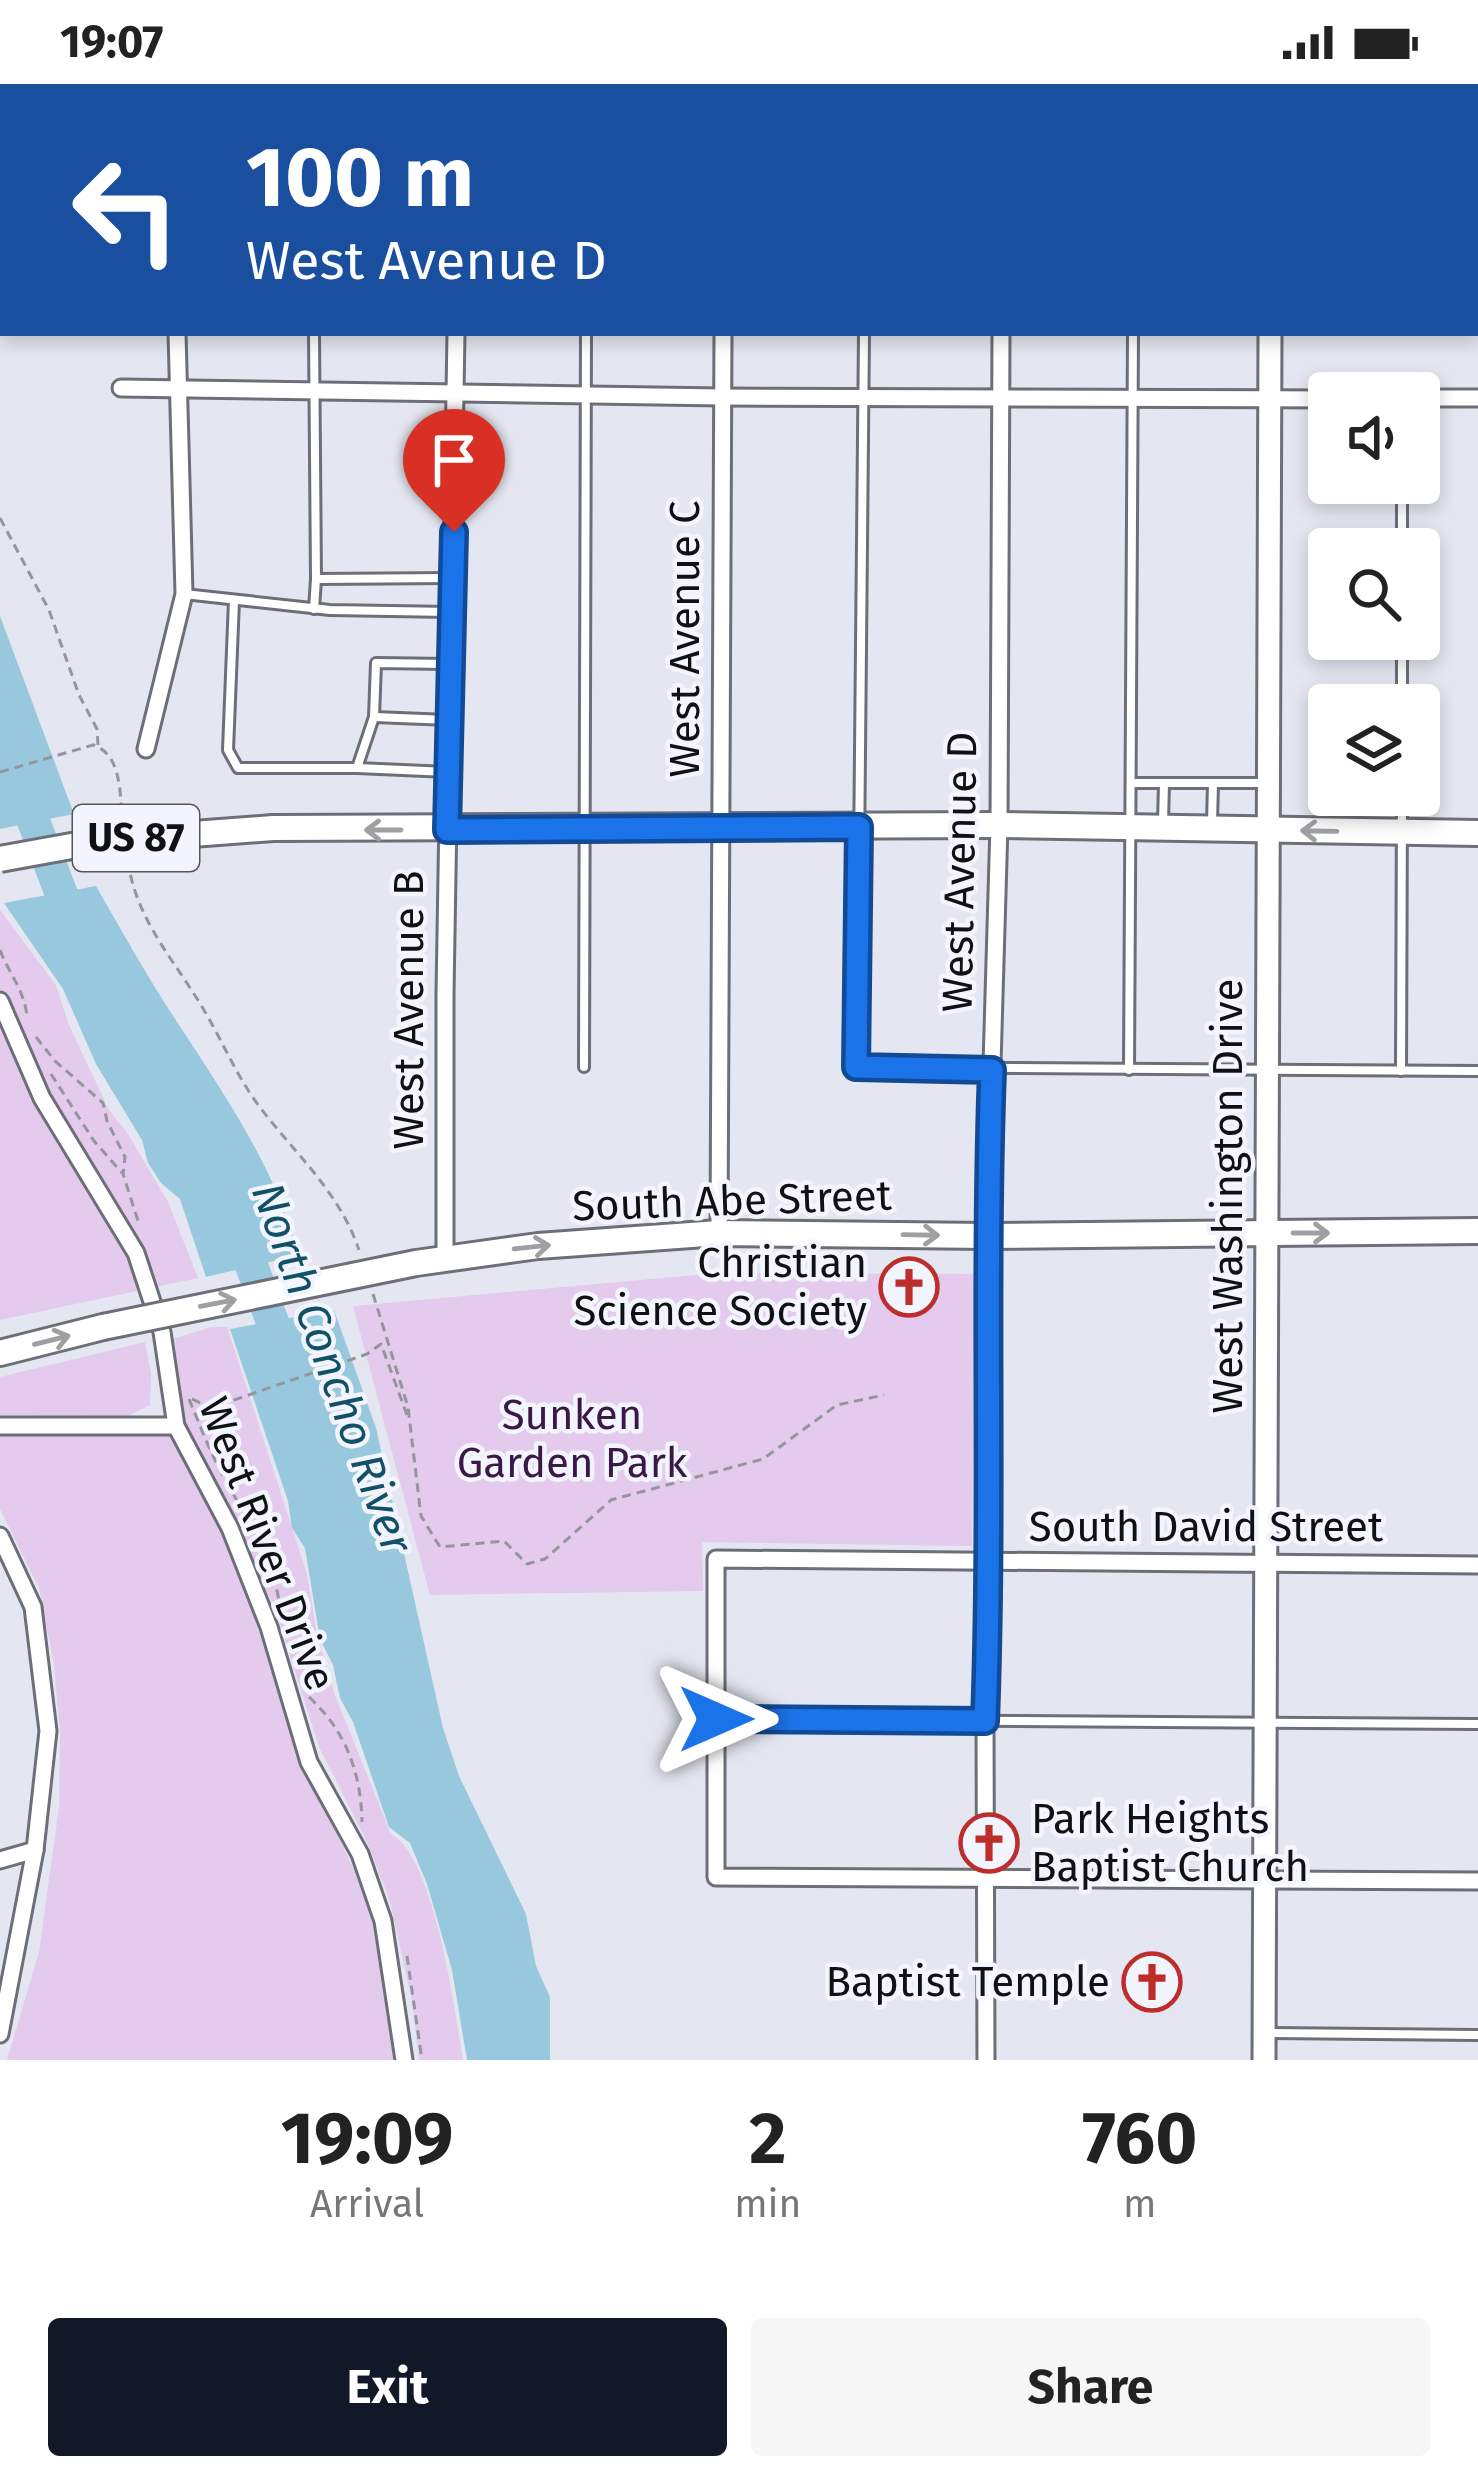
<!DOCTYPE html>
<style>
body{margin:0;font-family:"Fira Sans",sans-serif;background:#f6f6f6;color:#222;height:100vh;display:flex;flex-direction:column;font-size:45px;white-space:nowrap}
*{box-sizing:border-box;margin:0}
p{font-size:39px;color:#767676}
.icon{flex:none;width:66px;height:66px;fill:none;stroke:currentColor;stroke-width:2;stroke-linecap:round;stroke-linejoin:round}
.map{position:relative;height:1976px;overflow:hidden}
.details{display:flex;flex-direction:column;background:#fff;flex:1}
.details>*{flex:none}
.top-card{position:absolute;left:0px;top:0px;width:1479px;height:252px;box-shadow:0 6px 18px #0003;background:#1a4fa0;color:#fff;overflow:hidden}
.tools{position:absolute;left:1308px;top:288px;display:grid;gap:24px}
.tools a{display:grid;place-items:center;width:132px;height:132px;border-radius:12px;background:#fff;box-shadow:0 6px 18px #0003;font-size:60px}
.pin{position:absolute;display:grid;place-items:center;width:102px;height:102px;color:#fff;margin:-123px -51px;border-radius:50% 50% 50% 0;rotate:-45deg;box-shadow:0 0 12px #0007}
.pin .icon{rotate:45deg}
.me{position:absolute;width:132px;margin:-66px;rotate:90deg;stroke-linejoin:round;filter:drop-shadow(0 0 9px #0008)}
.turn{display:flex;align-items:center;gap:42px;height:252px;padding:0 48px;font-size:54px}
.turn .icon{width:156px;height:156px;stroke-width:2.5}
.turn b{display:block;font-size:84px;line-height:102px}
.eta{display:flex;justify-content:space-evenly;align-items:center;height:204px;text-align:center}
.eta b{font-size:72px;font-weight:700;line-height:84px}
.cta{display:flex;gap:24px;margin-top:auto;padding:24px 48px}
.cta a{flex:1;height:138px;border-radius:12px;background:#111827;color:#fff;font-size:48px;font-weight:700;line-height:138px;text-align:center}
.cta a+a{background:#f6f6f6;color:#222}
.status{display:flex;justify-content:space-between;align-items:center;height:84px;padding:0 60px;background:#fff;direction:ltr}
.status svg{height:33px;fill:currentColor}
.map>svg:first-child{display:block}
.green{fill:#e4caec}
.water{fill:#98c8dd}
.lines{fill:none;stroke-linecap:round;stroke-linejoin:round}
.river{stroke:#98c8dd;stroke-width:33}
.lane-casing{stroke:#6c6f77;stroke-width:14}
.street-casing{stroke:#6c6f77;stroke-width:21}
.secondary-casing{stroke:#6c6f77;stroke-width:27}
.primary-casing{stroke:#6c6f77;stroke-width:30}
.path{stroke:#94969d;stroke-width:3;stroke-dasharray:9 6;stroke-linecap:butt}
.lane{stroke:#fff;stroke-width:8}
.street{stroke:#fff;stroke-width:15}
.secondary{stroke:#fff;stroke-width:21}
.primary{stroke:#fff;stroke-width:24}
.rail-casing{stroke:#82848b;stroke-width:10}
.rail{stroke:#f2f5fe;stroke-width:6;stroke-dasharray:18;stroke-linecap:butt}
.primary-bridge-casing{stroke:#6c6f77;stroke-width:30;stroke-linecap:butt}
.primary-bridge{stroke:#fff;stroke-width:24}
.oneway{stroke:#9fa0a1}
.route-casing{stroke:#114b97;stroke-width:30}
.route{stroke:#1a73e8;stroke-width:21}
.labels{text-anchor:middle;dominant-baseline:central;stroke-width:9;stroke-linejoin:round;paint-order:stroke}
.shield{fill:#f2f5fe;stroke:#54555a;stroke-width:3}
.shield-label{font-size:39px;font-weight:bold;fill:#101114}
.street-label{font-size:42px;fill:#101114;stroke:#f2f5fe}
.poi-label{font-size:42px;fill:#101114;stroke:#f2f5fe;text-anchor:end}
.park-label{font-size:42px;fill:#3b1845;stroke:#f2f5fe}
.water-label{font-size:45px;font-style:italic;fill:#115066;stroke:#f2f5fe}
</style>
<div class="status"><b>19:07</b><svg viewBox="0 0 49 12"><path d="M0 12V9h3v3zM5 12V6h3v6zM10 12V3h3v9zM15 12V0h3v12zM26 1h20v11H26zM47 4h2v5h-2z"/></svg></div>
<div class="map">
<svg width="1478" height="1976" viewBox="0 0 1478 1976">
<rect width="100%" height="100%" fill="#e4e7f1"/>
<g class="green">
<polygon points="0,826 56,901 69,941 109,1026 128,1050 168,1118 198,1194 0,1236"/>
<polygon points="718,1189 974,1190 972,1462 702,1458 703,1507 430,1511 353,1222"/>
<path d="M 211,1243 L 227,1243 L 307,1490 L 317,1550 L 334,1609 L 391,1750 C 435,1774 455,1927 463,1976 L 419,1976 L 412,1917 L 389,1814 L 367,1758 L 319,1663 L 275,1524 L 190,1354 L 177,1298 L 173,1255 Z"/>
<polygon points="145,1258 151,1289 150,1321 128,1332 0,1331 0,1293"/>
<path d="M 171,1350 C 232,1449 264,1563 303,1672 C 321,1721 347,1765 365,1814 C 383,1860 390,1927 395,1976 L 7,1976 L 39,1868 L 59,1723 L 60,1647 L 54,1581 L 39,1504 L 0,1425 L 0,1352 Z"/>
</g>
<g class="water">
<polygon points="0,532 74,730 0,745"/>
<path d="M 96,802 C 124,851 152,901 183,947 C 230,1019 276,1087 299,1171 L 206,1193 L 180,1115 L 161,1099 L 148,1079 L 142,1056 L 96,980 L 63,905 L 4,819 Z"/>
<polygon points="334,1226 376,1344 443,1644 459,1692 526,1830 536,1882 550,1913 550,1976 467,1976 452,1886 427,1800 410,1759 389,1743 353,1638 340,1614 333,1581 320,1555 305,1464 292,1444 288,1417 230,1245"/>
</g>
<g class="lines">
<g class="river">
<polyline points="0,650 76,848"/>
<polyline points="236,1140 287,1277"/>
</g>
<defs>
<g id="lane">
<polyline points="317,3 317,0"/>
<polyline points="587,3 587,0"/>
<polyline points="868,3 868,0"/>
<polyline points="1134,3 1134,0"/>
<polyline points="314,249 316,495"/>
<polyline points="864,249 857,983 1478,987"/>
<polyline points="1402,465 1402,399"/>
<polyline points="184,510 330,526 450,528"/>
<polyline points="234,516 228,666 238,684 357,684"/>
<polyline points="314,525 316,495 451,494"/>
<polyline points="1402,621 1402,555"/>
<polyline points="374,633 449,636"/>
<polyline points="448,688 357,684 374,633 376,579 449,580"/>
<polyline points="1131,699 1267,699"/>
<polyline points="1163,739 1164,699"/>
<polyline points="1212,739 1213,699"/>
<polyline points="584,983 586,249"/>
<polyline points="1129,986 1133,249"/>
<polyline points="1401,987 1402,711"/>
<polyline points="718,1635 1478,1640"/>
<polyline points="1270,1949 1478,1951"/>
</g>
<g id="street">
<polyline points="454,0 455,3"/>
<polyline points="178,3 178,0"/>
<polyline points="728,3 728,0"/>
<polyline points="1002,3 1002,0"/>
<polyline points="121,304 722,313 1329,315"/>
<polyline points="1419,314 1478,314"/>
<polyline points="146,665 184,510 177,249"/>
<polyline points="0,917 42,1014 136,1169 162,1248 176,1342 230,1444 269,1543 309,1678 360,1770 383,1837 404,1976"/>
<polyline points="719,1149 723,249"/>
<polyline points="445,1172 445,910 456,249"/>
<polyline points="0,1342 176,1342"/>
<polyline points="0,1452 33,1523 48,1647 35,1766 0,1950"/>
<polyline points="1478,1481 716,1475 716,1793 1478,1797"/>
<polyline points="0,1776 35,1766"/>
<polyline points="986,1976 985,1637 991,1477 987,1152 999,741 1001,249"/>
</g>
<g id="secondary">
<polyline points="1271,3 1271,0"/>
<polyline points="1264,1976 1270,249"/>
</g>
<g id="primary">
<polyline points="273,744 999,741 1478,749"/>
<polyline points="416,1179 538,1162 719,1149 987,1152 1478,1147"/>
<polyline points="0,1269 103,1243"/>
</g>
</defs>
<use href="#lane" class="lane-casing"/>
<use href="#street" class="street-casing"/>
<use href="#secondary" class="secondary-casing"/>
<use href="#primary" class="primary-casing"/>
<g class="path">
<polyline points="0,434 49,526 79,611 97,645 98,661"/>
<path d="M 0,688 L 93,661 C 120,669 120,706 122,731"/>
<path d="M 128,776 C 135,837 179,881 208,933 C 225,963 238,994 259,1022 C 295,1070 339,1107 359,1166"/>
<path d="M 0,866 C 9,890 26,908 27,935"/>
<polyline points="36,953 55,977 103,1019 107,1037 125,1073 123,1090 139,1140"/>
<polyline points="51,990 94,1057 122,1089"/>
<polyline points="373,1210 408,1323 421,1432 440,1463 504,1457 527,1480 545,1475 611,1416 763,1375 837,1321 884,1311"/>
<path d="M 189,1315 C 199,1339 208,1363 220,1386 C 243,1430 275,1475 280,1525"/>
<polyline points="192,1315 211,1324 367,1270 381,1260 407,1331"/>
<path d="M 309,1613 C 346,1647 361,1689 362,1738"/>
<polyline points="407,1872 422,1976"/>
</g>
<use href="#lane" class="lane"/>
<use href="#street" class="street"/>
<use href="#secondary" class="secondary"/>
<use href="#primary" class="primary"/>
<defs>
<polyline id="rail" points="1470,0 1473,3"/>
</defs>
<use href="#rail" class="rail-casing"/>
<use href="#rail" class="rail"/>
<defs>
<g id="primary-bridge">
<polyline points="0,775 99,757 273,744"/>
<polyline points="103,1243 416,1179"/>
</g>
</defs>
<use href="#primary-bridge" class="primary-bridge-casing"/>
<use href="#primary-bridge" class="primary-bridge"/>
</g>
<defs><path id="oneway-shaft" d="M-6 0H5M1.5-3L5.5 0L1.5 3" fill="none" stroke-width="1.6" stroke-linecap="round" stroke-linejoin="round" transform="scale(3)"/></defs>
<g class="oneway">
<use href="#oneway-shaft" transform="translate(383 746) rotate(-180)"/>
<use href="#oneway-shaft" transform="translate(1319 747) rotate(-179)"/>
<use href="#oneway-shaft" transform="translate(1311 1149)"/>
<use href="#oneway-shaft" transform="translate(921 1151) rotate(1)"/>
<use href="#oneway-shaft" transform="translate(532 1163) rotate(-6)"/>
<use href="#oneway-shaft" transform="translate(218 1219) rotate(-11)"/>
<use href="#oneway-shaft" transform="translate(52 1256) rotate(-14)"/>
</g>
<g class="lines">
<defs>
<path id="route" d="M 454,448 L 447,746 L 859,743 L 856,983 L 992,986 C 984,1203 993,1420 985,1637 L 716,1635"/>
</defs>
<use href="#route" class="route-casing"/>
<use href="#route" class="route"/>
</g>
<defs>
<symbol id="church-ring" viewBox="-11 -11 22 22"><circle r="9.5" fill="#f2f5fe" stroke="#bc2d2c" stroke-width="1.5"/><path d="M-1.2-6h2.4v3.5h3.3v2.4h-3.3V6h-2.4V-.1h-3.3v-2.4h3.3Z" fill="#bc2d2c"/></symbol>
</defs>
<g fill-rule="evenodd">
<use href="#church-ring" x="876" y="1170" width="66" height="66"/>
<use href="#church-ring" x="956" y="1726" width="66" height="66"/>
<use href="#church-ring" x="1119" y="1865" width="66" height="66"/>
</g>
<g class="labels">
<rect class="shield" x="73" y="721" width="126" height="66" rx="9"/>
<g class="shield-label">
<text x="136" y="754">US 87</text>
</g>
<g class="street-label">
<text transform="translate(685 555) rotate(-90)">West Avenue C</text>
<text transform="translate(960 788) rotate(-89)">West Avenue D</text>
<text transform="translate(409 926) rotate(-90)">West Avenue B</text>
<text transform="translate(1228 1112) rotate(-90)">West Washington Drive</text>
<text transform="translate(732 1117) rotate(-2)">South Abe Street</text>
<text x="1206" y="1443">South David Street</text>
<text transform="translate(267 1460) rotate(69)">West River Drive</text>
</g>
<g class="poi-label">
<text x="867" y="1179">Christian<tspan x="867" dy="48">Science Society</tspan></text>
<text x="1031" y="1735" text-anchor="start">Park Heights<tspan x="1031" dy="48">Baptist Church</tspan></text>
<text x="1110" y="1898">Baptist Temple</text>
</g>
<g class="park-label">
<text x="572" y="1331">Sunken<tspan x="572" dy="48">Garden Park</tspan></text>
</g>
<g class="water-label">
<text transform="translate(332 1284) rotate(70)">North Concho River</text>
</g>
</g>
</svg>
<div class="tools">
<a><svg class="icon" aria-label="sound" viewBox="0 0 24 24"><path d="M4 9h4l5-4v14l-5-4H4zM17 9q2 3 0 6"/></svg></a>
<a><svg class="icon" aria-label="search" viewBox="0 0 24 24"><circle cx="10" cy="10" r="6"/><path d="M15 15l6 6"/></svg></a>
<a><svg class="icon" aria-label="layers" viewBox="0 0 24 24"><path d="M12 4l9 5-9 5-9-5zM3 14l9 5 9-5"/></svg></a>
</div>
<div class="pin" style="left:454px;top:448px;background:#d93025"><svg class="icon" aria-label="arrive" viewBox="0 0 24 24"><path d="M6 21V4h12l-3 4 3 4H6"/></svg></div>
<svg class="me" style="left:716px;top:1635px" viewBox="-20 -20 40 40"><path d="M0-17L14 15 0 8-14 15z" fill="#1a73e8" stroke="#fff" stroke-width="4"/></svg>
<div class="top-card">
<div class="turn"><svg class="icon" aria-label="left" viewBox="0 0 24 24"><path d="M17 20v-9H6M10 6l-5 5 5 5"/></svg><div><b>100 m</b>West Avenue D</div></div>
</div>
</div>
<section class="details">
<div class="eta">
<div><b>19:09</b><p>Arrival</p></div>
<div><b>2</b><p>min</p></div>
<div><b>760</b><p>m</p></div>
</div>
<div class="cta"><a>Exit</a><a>Share</a></div>
</section>
